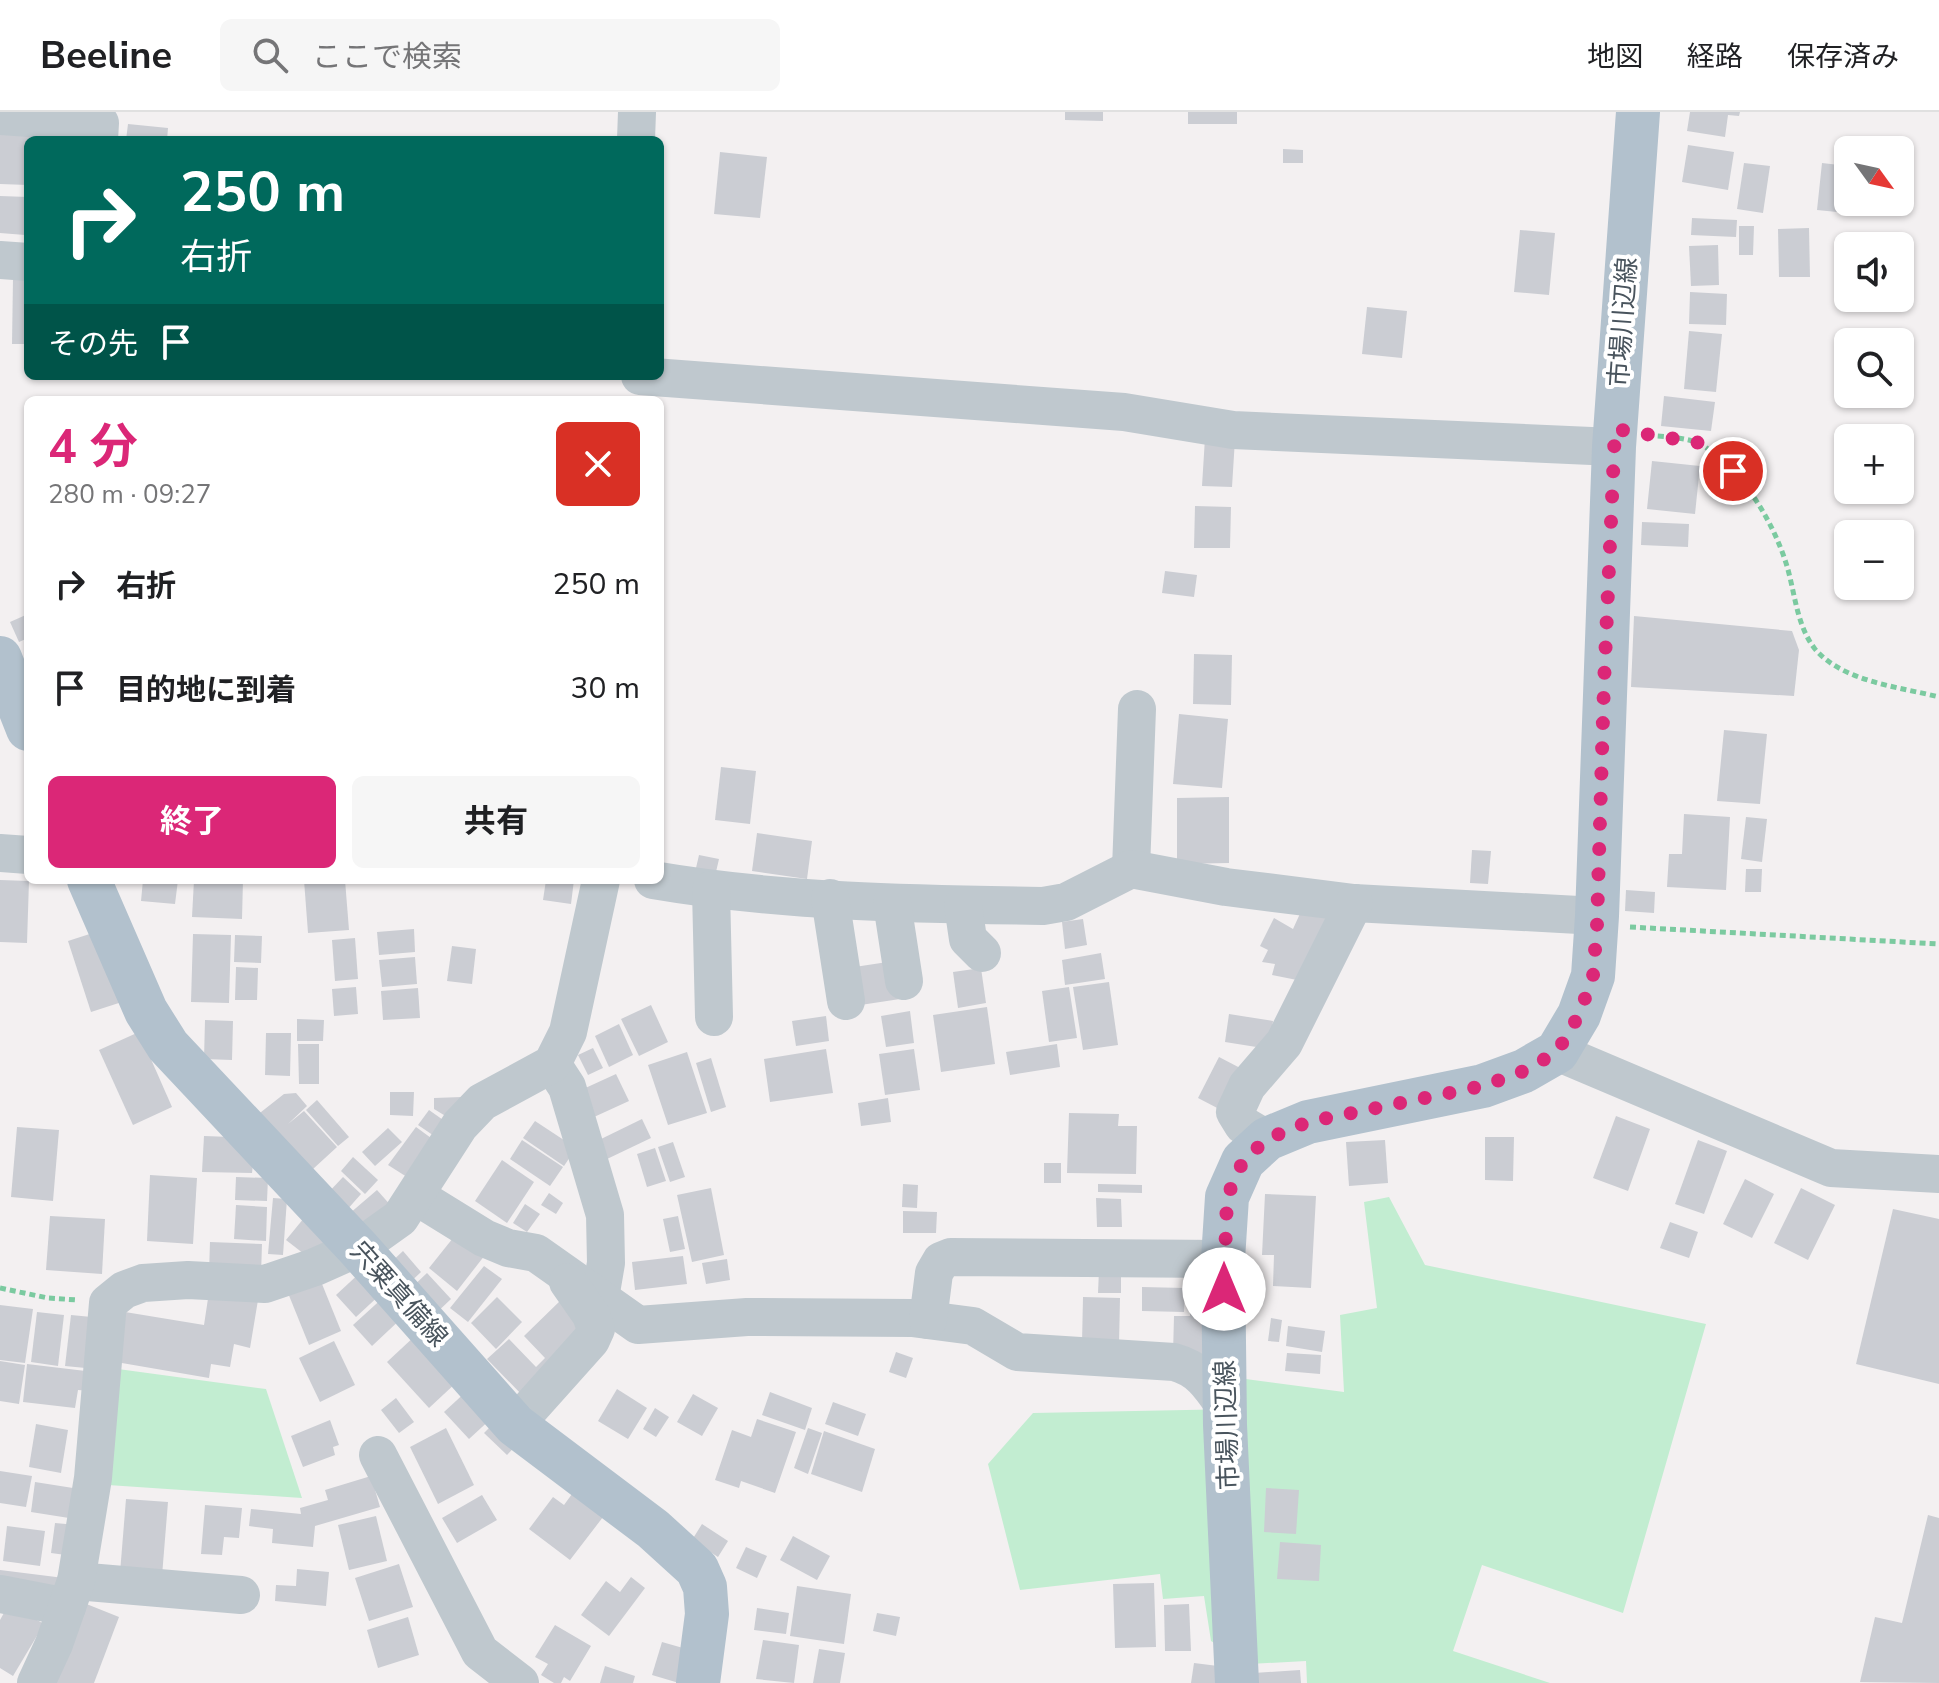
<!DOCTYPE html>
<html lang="ja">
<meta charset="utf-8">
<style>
body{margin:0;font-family:"Nunito Sans","Noto Sans JP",sans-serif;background:#f6f6f6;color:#202124;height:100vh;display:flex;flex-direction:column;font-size:30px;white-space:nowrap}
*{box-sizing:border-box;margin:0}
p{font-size:26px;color:#757577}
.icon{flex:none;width:44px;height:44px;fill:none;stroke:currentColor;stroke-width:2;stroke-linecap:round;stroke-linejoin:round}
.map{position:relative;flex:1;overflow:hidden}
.side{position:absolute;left:24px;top:284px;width:640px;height:488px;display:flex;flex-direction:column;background:#fff;border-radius:12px;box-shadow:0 2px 6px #0004}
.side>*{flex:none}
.banner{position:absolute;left:24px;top:24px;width:640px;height:244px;border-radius:12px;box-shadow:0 2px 6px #0004;background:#00695c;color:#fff;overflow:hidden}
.needle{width:52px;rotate:123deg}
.fabs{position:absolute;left:1834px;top:24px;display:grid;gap:16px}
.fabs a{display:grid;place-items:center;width:80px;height:80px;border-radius:12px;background:#fff;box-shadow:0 2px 6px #0004;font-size:40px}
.pin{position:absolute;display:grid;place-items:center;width:68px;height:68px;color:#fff;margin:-34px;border:4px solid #fff;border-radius:50%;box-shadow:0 2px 8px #0007}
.me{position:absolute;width:88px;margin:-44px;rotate:0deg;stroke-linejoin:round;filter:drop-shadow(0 0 6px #0008)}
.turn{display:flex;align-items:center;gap:28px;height:168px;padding:0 24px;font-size:36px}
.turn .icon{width:104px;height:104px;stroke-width:2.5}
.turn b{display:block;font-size:56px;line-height:68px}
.then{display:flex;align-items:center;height:76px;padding:0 24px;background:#0003;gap:16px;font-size:30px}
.round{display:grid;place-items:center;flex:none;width:84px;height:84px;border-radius:12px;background:#f6f6f6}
.headline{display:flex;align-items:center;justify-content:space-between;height:136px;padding:0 24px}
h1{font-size:48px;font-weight:700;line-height:60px;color:#db2777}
.primary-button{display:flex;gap:16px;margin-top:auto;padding:16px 24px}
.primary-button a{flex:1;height:92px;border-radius:12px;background:#db2777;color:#fff;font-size:32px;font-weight:700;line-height:92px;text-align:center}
.primary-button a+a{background:#f6f6f6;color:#202124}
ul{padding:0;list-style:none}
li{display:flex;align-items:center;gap:24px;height:104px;padding:0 24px}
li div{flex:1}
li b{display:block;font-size:30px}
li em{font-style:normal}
header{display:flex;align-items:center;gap:48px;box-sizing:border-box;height:112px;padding:0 40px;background:#fff;border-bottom:2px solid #e0e0e0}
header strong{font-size:38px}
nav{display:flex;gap:44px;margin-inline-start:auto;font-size:28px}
.search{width:560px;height:72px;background:#f6f6f6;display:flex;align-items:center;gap:20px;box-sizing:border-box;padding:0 28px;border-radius:12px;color:#757577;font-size:30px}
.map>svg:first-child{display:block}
.green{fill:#c2edd1}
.building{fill:#cbcdd3}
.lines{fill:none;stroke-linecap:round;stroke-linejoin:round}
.path{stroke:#7bcaa0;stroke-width:5;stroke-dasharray:6 4;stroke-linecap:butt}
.minor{stroke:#bfc8ce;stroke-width:38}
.major{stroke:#b2c1cd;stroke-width:44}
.route{stroke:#db2777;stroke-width:14;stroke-dasharray:0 25.2}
.labels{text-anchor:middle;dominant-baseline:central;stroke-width:8;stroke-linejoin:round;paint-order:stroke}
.street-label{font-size:26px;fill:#49545d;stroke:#fff}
</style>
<header>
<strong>Beeline</strong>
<div class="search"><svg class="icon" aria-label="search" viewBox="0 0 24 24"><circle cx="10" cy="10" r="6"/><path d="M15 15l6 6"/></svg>ここで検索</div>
<nav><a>地図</a><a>経路</a><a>保存済み</a></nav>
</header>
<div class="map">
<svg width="1939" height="1571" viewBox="0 0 1939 1571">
<rect width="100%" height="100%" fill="#f3f0f1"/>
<g class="green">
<polygon points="1389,1085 1425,1153 1706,1212 1623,1501 1482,1453 1453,1539 1550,1571 1307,1571 1306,1549 1249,1552 1211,1529 1204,1484 1163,1487 1160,1462 1020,1478 988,1352 1033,1301 1237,1297 1238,1266 1344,1280 1340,1203 1377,1196 1364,1090"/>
<polygon points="118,1257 266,1277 302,1386 108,1373"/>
</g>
<g class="building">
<polygon points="1065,0 1103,0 1103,9 1065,8"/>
<rect x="1188" y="0" width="49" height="12"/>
<polygon points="1690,0 1740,0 1739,4 1728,3 1725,25 1687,19"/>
<polygon points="0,12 31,13 30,28 28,28 28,73 0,72"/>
<polygon points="128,12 168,16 167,28 126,28"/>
<polygon points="1688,33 1734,40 1728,78 1682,70"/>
<polygon points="1283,37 1303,38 1303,51 1283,51"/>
<polygon points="720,40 767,45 760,106 714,102"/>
<polygon points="1744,51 1770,54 1763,101 1737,97"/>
<polygon points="1822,51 1848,54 1848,90 1859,90 1857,102 1817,98"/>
<polygon points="0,84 28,85 25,123 0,121"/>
<polygon points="1692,106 1737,108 1736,125 1691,123"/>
<polygon points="1739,114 1754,114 1753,143 1739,143"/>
<polygon points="1809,116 1810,165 1779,165 1778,117"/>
<polygon points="1520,118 1555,121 1549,183 1514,180"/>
<polygon points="1718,133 1719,173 1691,174 1689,134"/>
<polygon points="13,166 28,166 28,232 12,232"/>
<polygon points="1690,180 1727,182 1726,213 1689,212"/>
<polygon points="1367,195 1407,199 1402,246 1362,242"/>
<polygon points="1689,219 1722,222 1716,280 1684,277"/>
<polygon points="1664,284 1715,290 1711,319 1661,314"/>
<polygon points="1205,326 1235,327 1232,375 1202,374"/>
<polygon points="1652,349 1700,354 1695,402 1647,397"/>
<polygon points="1195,394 1231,395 1230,436 1194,436"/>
<polygon points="1642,410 1689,412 1688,435 1641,433"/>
<polygon points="1165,459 1197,463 1194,485 1162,481"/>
<polygon points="28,502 28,526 19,530 10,510"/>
<polygon points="1634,504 1792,519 1799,538 1794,584 1631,575"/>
<polygon points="1194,542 1232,543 1231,593 1193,592"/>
<polygon points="1179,602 1228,607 1222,676 1173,672"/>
<polygon points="1724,618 1767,622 1760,692 1717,689"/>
<polygon points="721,655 756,659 750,712 715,708"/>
<polygon points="1229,685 1229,751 1177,752 1177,686"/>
<polygon points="1684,702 1730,705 1726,778 1667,775 1669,742 1682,742"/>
<polygon points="1746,705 1767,707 1762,750 1741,747"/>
<polygon points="757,721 812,729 807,767 752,759"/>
<polygon points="1472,738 1491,739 1488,772 1470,771"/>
<polygon points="699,743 719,747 716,760 696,756"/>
<polygon points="1746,757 1762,757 1761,780 1745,780"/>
<polygon points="0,768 29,769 27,831 0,830"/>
<polygon points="143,768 178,768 175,792 141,789"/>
<polygon points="194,768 243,768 242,807 192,805"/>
<polygon points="304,768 345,768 349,818 308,821"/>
<polygon points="546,768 574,768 571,792 543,788"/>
<polygon points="1626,778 1655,780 1654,801 1625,799"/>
<polygon points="1303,795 1330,801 1302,869 1272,863 1275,852 1262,850 1268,838 1260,834 1274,806 1293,817"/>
<polygon points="1083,807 1087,833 1065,837 1062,810"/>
<polygon points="414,817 415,840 379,843 377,820"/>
<polygon points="102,818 125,889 91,900 68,829"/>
<polygon points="193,822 231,823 229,891 191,890"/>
<polygon points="235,823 262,824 261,851 234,850"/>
<polygon points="355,826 358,867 335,869 332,828"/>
<polygon points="452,834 476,837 472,872 447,869"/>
<polygon points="1101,841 1105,867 1065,873 1062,848"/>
<polygon points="415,845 417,872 382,875 379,848"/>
<polygon points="894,849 900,887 854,894 848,856"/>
<polygon points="236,855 258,856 257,888 235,888"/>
<polygon points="981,856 986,891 958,896 953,860"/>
<polygon points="1109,870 1118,933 1083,938 1073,875"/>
<polygon points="356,875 358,902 334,904 332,877"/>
<polygon points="1069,875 1077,926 1049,930 1042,879"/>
<polygon points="418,876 420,906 383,908 381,879"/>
<polygon points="651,893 668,930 639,944 621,907"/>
<polygon points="987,895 995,952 941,960 933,903"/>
<polygon points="910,899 914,931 886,935 881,904"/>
<polygon points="1229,902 1273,909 1269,937 1225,930"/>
<polygon points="826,904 829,929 796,934 792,909"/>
<polygon points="297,907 324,908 323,929 297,929"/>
<polygon points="205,908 233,909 232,948 204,947"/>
<polygon points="619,912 633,943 609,955 595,924"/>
<polygon points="139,920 172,995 133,1013 99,938"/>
<polygon points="266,921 291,921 290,964 265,963"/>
<polygon points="298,932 319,932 319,972 299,972"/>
<polygon points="1057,932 1060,955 1010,963 1006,940"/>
<polygon points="593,936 603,956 588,963 578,943"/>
<polygon points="826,937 833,981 770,990 764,947"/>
<polygon points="914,937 920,978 885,983 879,942"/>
<polygon points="687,940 707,1001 668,1013 648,953"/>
<polygon points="1219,945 1244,958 1223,999 1198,986"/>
<polygon points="711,946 726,995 711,1000 696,951"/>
<polygon points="616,962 629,989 594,1005 581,978"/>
<polygon points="390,980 414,980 413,1004 390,1003"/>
<polygon points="296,981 307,994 288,1012 304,999 337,1035 313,1057 256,1004 284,982"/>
<polygon points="462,985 457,1011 434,997 434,986"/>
<polygon points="888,986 891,1010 861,1014 858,991"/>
<polygon points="317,988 349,1025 338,1034 306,998"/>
<polygon points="429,998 453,1015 443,1030 418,1013"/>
<polygon points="1069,1001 1119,1002 1118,1014 1137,1014 1136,1062 1067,1061"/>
<polygon points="1616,1004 1650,1017 1628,1079 1593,1066"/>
<polygon points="642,1007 651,1026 607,1047 599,1028"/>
<polygon points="535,1009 576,1036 564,1054 523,1026"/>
<polygon points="17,1015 59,1018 53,1089 11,1085"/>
<polygon points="416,1015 442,1034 418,1072 388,1053"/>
<polygon points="388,1016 402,1030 375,1054 362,1040"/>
<polygon points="204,1024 231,1025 253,1052 252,1061 202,1060"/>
<polygon points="1485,1025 1514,1025 1513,1069 1485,1068"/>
<polygon points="522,1028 563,1055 550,1074 510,1047"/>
<polygon points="1385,1028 1388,1071 1349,1074 1346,1030"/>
<polygon points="1698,1028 1727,1039 1704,1102 1675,1092"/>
<polygon points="673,1030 685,1065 670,1070 658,1035"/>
<polygon points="655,1036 666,1069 647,1075 637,1042"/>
<polygon points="353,1045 378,1068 365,1082 341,1059"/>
<polygon points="502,1048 534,1070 507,1111 475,1089"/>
<rect x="1044" y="1051" width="17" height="20"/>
<polygon points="150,1063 197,1066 193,1132 147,1129"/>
<polygon points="236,1065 268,1066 267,1089 235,1088"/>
<polygon points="343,1065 361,1082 346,1099 327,1082"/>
<polygon points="1745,1067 1774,1082 1752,1126 1723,1112"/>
<polygon points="903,1072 918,1073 917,1096 902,1095"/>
<polygon points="1098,1072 1142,1073 1142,1081 1098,1080"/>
<polygon points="711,1076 724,1143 692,1150 677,1083"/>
<polygon points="1801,1076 1835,1093 1808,1148 1774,1131"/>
<polygon points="377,1078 393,1096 365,1120 349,1102"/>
<polygon points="549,1081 563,1091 556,1102 541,1093"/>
<polygon points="1265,1082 1316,1084 1311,1176 1273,1174 1274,1143 1262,1143"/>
<polygon points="273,1086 287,1087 283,1143 268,1142"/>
<polygon points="1096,1086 1121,1087 1122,1115 1097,1115"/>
<polygon points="525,1092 540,1102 527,1120 513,1111"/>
<polygon points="236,1093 267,1095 266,1129 234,1127"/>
<polygon points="1893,1097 1939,1107 1939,1272 1856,1252"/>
<polygon points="903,1099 937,1100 936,1121 903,1121"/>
<polygon points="50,1104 105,1107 102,1162 46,1158"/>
<polygon points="678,1104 685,1137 670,1140 663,1107"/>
<polygon points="304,1106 334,1131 317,1152 286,1128"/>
<polygon points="1670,1110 1698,1120 1689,1146 1660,1136"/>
<polygon points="457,1121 485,1143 457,1179 429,1156"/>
<polygon points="210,1130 262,1132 261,1163 209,1161"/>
<polygon points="403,1139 421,1160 404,1176 386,1155"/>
<polygon points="683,1144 687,1172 635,1178 632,1150"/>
<polygon points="727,1147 730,1168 706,1172 702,1151"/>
<polygon points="484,1154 502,1167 468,1210 450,1196"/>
<polygon points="363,1158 383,1180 356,1205 336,1183"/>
<polygon points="1099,1158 1121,1159 1121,1181 1098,1181"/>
<polygon points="1191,1160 1215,1161 1213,1243 1173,1242 1174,1204 1190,1204"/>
<polygon points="427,1161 451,1187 432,1205 408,1179"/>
<polygon points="320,1167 341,1219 309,1233 288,1181"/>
<polygon points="1142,1175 1185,1176 1184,1200 1142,1199"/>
<polygon points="209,1180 258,1188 250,1236 234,1232 230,1255 211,1252 209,1266 116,1250 125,1200 204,1213"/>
<polygon points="386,1183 405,1203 372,1234 353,1213"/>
<polygon points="497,1185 522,1210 496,1237 471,1211"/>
<polygon points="1083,1185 1120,1186 1119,1233 1082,1231"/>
<polygon points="562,1187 591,1218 523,1284 487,1247 509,1227 536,1255 545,1246 524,1224"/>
<polygon points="0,1193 33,1197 25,1251 0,1248"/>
<polygon points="37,1200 64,1203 58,1254 31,1250"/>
<polygon points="71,1203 102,1206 96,1257 65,1254"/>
<polygon points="1271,1206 1282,1208 1279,1230 1268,1229"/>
<polygon points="1288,1214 1325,1219 1322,1240 1286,1234"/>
<polygon points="416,1223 458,1269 429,1296 387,1250"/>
<polygon points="334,1229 355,1273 320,1290 299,1246"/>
<polygon points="896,1240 913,1246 906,1266 889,1260"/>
<polygon points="1287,1241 1321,1243 1320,1262 1285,1259"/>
<polygon points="0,1249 25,1253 19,1292 0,1289"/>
<polygon points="27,1252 94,1260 91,1279 78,1278 75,1296 23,1290"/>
<polygon points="469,1277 494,1304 469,1327 444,1300"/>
<polygon points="617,1277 647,1296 628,1327 598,1309"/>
<polygon points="770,1280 812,1296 805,1318 762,1303"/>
<polygon points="693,1282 718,1296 702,1324 677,1310"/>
<polygon points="396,1286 414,1310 399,1321 381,1298"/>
<polygon points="833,1290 866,1302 858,1324 825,1312"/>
<polygon points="655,1296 669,1305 656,1325 643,1317"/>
<polygon points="757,1307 796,1320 775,1381 741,1369 739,1376 715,1368 732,1318 751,1325"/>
<polygon points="330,1308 339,1333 333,1335 335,1343 303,1355 291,1324"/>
<polygon points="496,1309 519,1330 507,1343 484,1321"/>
<polygon points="36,1312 68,1318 61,1361 29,1355"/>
<polygon points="446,1316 474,1373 438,1392 410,1335"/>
<polygon points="808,1316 822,1321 808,1362 794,1356"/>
<polygon points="824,1319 875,1337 862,1380 811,1362"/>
<polygon points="0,1359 32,1364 26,1395 0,1391"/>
<polygon points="371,1364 380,1395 315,1414 313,1435 272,1431 273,1417 249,1414 251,1397 301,1402 300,1396 328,1388 325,1378"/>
<polygon points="35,1370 73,1376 69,1406 31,1400"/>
<polygon points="1266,1376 1299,1378 1296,1422 1264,1420"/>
<polygon points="572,1382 603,1405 570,1448 529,1417 553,1385 564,1393"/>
<polygon points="482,1383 497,1408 457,1431 442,1406"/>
<polygon points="126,1387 168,1390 162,1464 120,1461"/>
<polygon points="205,1393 242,1396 239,1426 224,1425 222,1443 201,1442"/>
<polygon points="1928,1403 1939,1406 1939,1571 1860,1570 1875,1505 1902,1511"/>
<polygon points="376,1404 387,1449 349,1458 338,1413"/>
<polygon points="55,1411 77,1413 73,1444 51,1441"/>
<polygon points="702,1412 728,1429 718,1445 692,1428"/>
<polygon points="7,1414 45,1419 40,1454 3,1449"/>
<polygon points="793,1424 830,1444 817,1468 780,1448"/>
<polygon points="1280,1430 1321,1433 1319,1469 1277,1467"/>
<polygon points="746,1435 767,1444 757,1466 736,1456"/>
<polygon points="399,1452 413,1495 369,1509 355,1466"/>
<polygon points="297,1457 329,1460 326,1494 275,1489 276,1473 296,1474"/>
<polygon points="0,1458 64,1466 61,1483 0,1475"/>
<polygon points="631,1465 645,1476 609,1524 581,1503 606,1469 620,1480"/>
<polygon points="1154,1471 1156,1535 1115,1536 1113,1472"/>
<polygon points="797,1474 851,1482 844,1532 790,1524"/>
<polygon points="84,1491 119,1505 94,1571 52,1571"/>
<polygon points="9,1492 44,1512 13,1564 0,1556 0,1508"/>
<polygon points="1189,1492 1191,1539 1165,1539 1164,1493"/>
<polygon points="757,1496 789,1501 786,1522 754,1518"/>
<polygon points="877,1501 900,1505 896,1524 873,1519"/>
<polygon points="408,1505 419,1543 378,1556 367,1518"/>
<polygon points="555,1513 591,1534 570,1569 564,1565 561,1571 554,1571 541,1563 548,1552 535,1545"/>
<polygon points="763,1528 799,1533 794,1571 756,1567"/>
<polygon points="662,1530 690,1538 679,1571 652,1563"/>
<polygon points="819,1537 845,1541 840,1571 813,1571"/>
<polygon points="1194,1551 1226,1555 1224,1571 1191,1571"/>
<polygon points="605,1554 635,1564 633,1571 600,1571"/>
<polygon points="1300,1558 1301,1571 1255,1571 1254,1561"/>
</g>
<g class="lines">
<g class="path">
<path d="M 1648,323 C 1664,325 1689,325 1702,333 C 1741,357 1772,407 1786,451 C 1795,479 1796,513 1815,537 C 1843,570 1900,575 1939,585"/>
<polyline points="1630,815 1939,832"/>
<polyline points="0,1176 48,1186 78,1188"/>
</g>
<g class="minor">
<polyline points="0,4 100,11 99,28"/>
<polyline points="636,28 637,0"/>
<polyline points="0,148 28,150"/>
<polyline points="640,264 1124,300 1233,318 1614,335"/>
<polyline points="0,741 28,743"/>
<polyline points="1131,757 1137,597"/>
<path d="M 653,768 C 781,790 913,792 1043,794 L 1066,790 L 1131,757 L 1226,775 L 1354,791 L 1597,804"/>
<polyline points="711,778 714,905"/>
<polyline points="830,786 846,889"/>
<polyline points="892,791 904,869"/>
<polyline points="963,793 968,827 982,841"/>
<polyline points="1557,940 1831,1056 1939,1062"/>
<polyline points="552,952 567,975 605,1103 606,1151 600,1186"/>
<polyline points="1267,1027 1243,1013 1235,1000 1247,974 1284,931 1354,791"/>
<path d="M 416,1084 L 484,1126 L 508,1136 L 536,1141 L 638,1213 L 747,1205 L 912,1206 L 973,1214 L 1017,1240 L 1174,1250 C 1200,1257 1210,1273 1225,1295"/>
<polyline points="928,1208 934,1161 941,1149 951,1145 1223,1147"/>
<polyline points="515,1313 591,1228 596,1217 591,1203 568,1170"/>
<polyline points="378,1343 480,1540 520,1571"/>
<polyline points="76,1469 241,1483"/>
<polyline points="0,1482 67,1495"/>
<polyline points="36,1571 54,1532 76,1469 93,1366 108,1191 124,1178 143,1171 188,1168 265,1172 315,1155 358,1136 400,1106 460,1013 482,990 552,952 568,920 601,768"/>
</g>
<g class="major">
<polyline points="0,546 28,617"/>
<polyline points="89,768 146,899 168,934 358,1136 515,1313 653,1417 697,1457 705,1475 707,1502 698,1571"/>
<polyline points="1237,1571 1225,1313 1223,1147 1227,1085 1243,1049 1267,1027 1308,1010 1483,974 1524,959 1557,940 1579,903 1593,864 1597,804 1614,335 1638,0"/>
</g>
</g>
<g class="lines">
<polyline class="route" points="1224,1177 1227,1085 1243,1049 1267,1027 1308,1010 1483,974 1524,959 1557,940 1579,903 1593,864 1597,813 1604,572 1615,317 1700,331 1733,359"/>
</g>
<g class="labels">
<g class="street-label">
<text transform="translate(1623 210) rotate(-86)">市場川辺線</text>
<text transform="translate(399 1182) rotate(48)">宍粟真備線</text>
<text transform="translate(1227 1313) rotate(-92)">市場川辺線</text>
</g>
</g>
</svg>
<div class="fabs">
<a><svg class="needle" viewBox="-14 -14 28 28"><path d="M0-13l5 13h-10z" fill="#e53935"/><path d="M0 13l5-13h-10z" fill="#757577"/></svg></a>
<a><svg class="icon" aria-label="sound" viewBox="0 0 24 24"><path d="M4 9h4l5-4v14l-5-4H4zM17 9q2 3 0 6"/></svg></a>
<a><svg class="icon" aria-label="search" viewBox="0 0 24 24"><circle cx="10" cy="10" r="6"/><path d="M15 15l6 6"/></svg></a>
<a>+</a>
<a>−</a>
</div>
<div class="pin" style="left:1733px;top:359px;background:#d93025"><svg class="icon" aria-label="arrive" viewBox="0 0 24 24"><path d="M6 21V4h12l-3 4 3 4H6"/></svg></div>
<svg class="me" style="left:1224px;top:1177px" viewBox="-20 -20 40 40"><circle r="19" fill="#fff"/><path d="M0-13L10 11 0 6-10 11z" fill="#db2777"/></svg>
<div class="banner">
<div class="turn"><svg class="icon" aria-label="right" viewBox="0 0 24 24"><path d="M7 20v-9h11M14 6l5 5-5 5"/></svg><div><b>250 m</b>右折</div></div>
<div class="then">その先<svg class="icon" aria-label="arrive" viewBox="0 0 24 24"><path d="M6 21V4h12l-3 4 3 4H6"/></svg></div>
</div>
<section class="side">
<div class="headline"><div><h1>4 分</h1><p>280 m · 09:27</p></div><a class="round" style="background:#d93025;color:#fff"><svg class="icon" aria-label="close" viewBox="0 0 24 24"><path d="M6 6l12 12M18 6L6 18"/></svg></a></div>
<ul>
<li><svg class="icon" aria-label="right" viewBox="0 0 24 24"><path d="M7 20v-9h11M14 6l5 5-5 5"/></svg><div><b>右折</b></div><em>250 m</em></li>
<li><svg class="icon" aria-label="arrive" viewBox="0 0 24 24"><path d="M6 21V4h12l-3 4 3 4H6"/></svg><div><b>目的地に到着</b></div><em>30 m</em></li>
</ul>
<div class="primary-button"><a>終了</a><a>共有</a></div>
</section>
</div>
